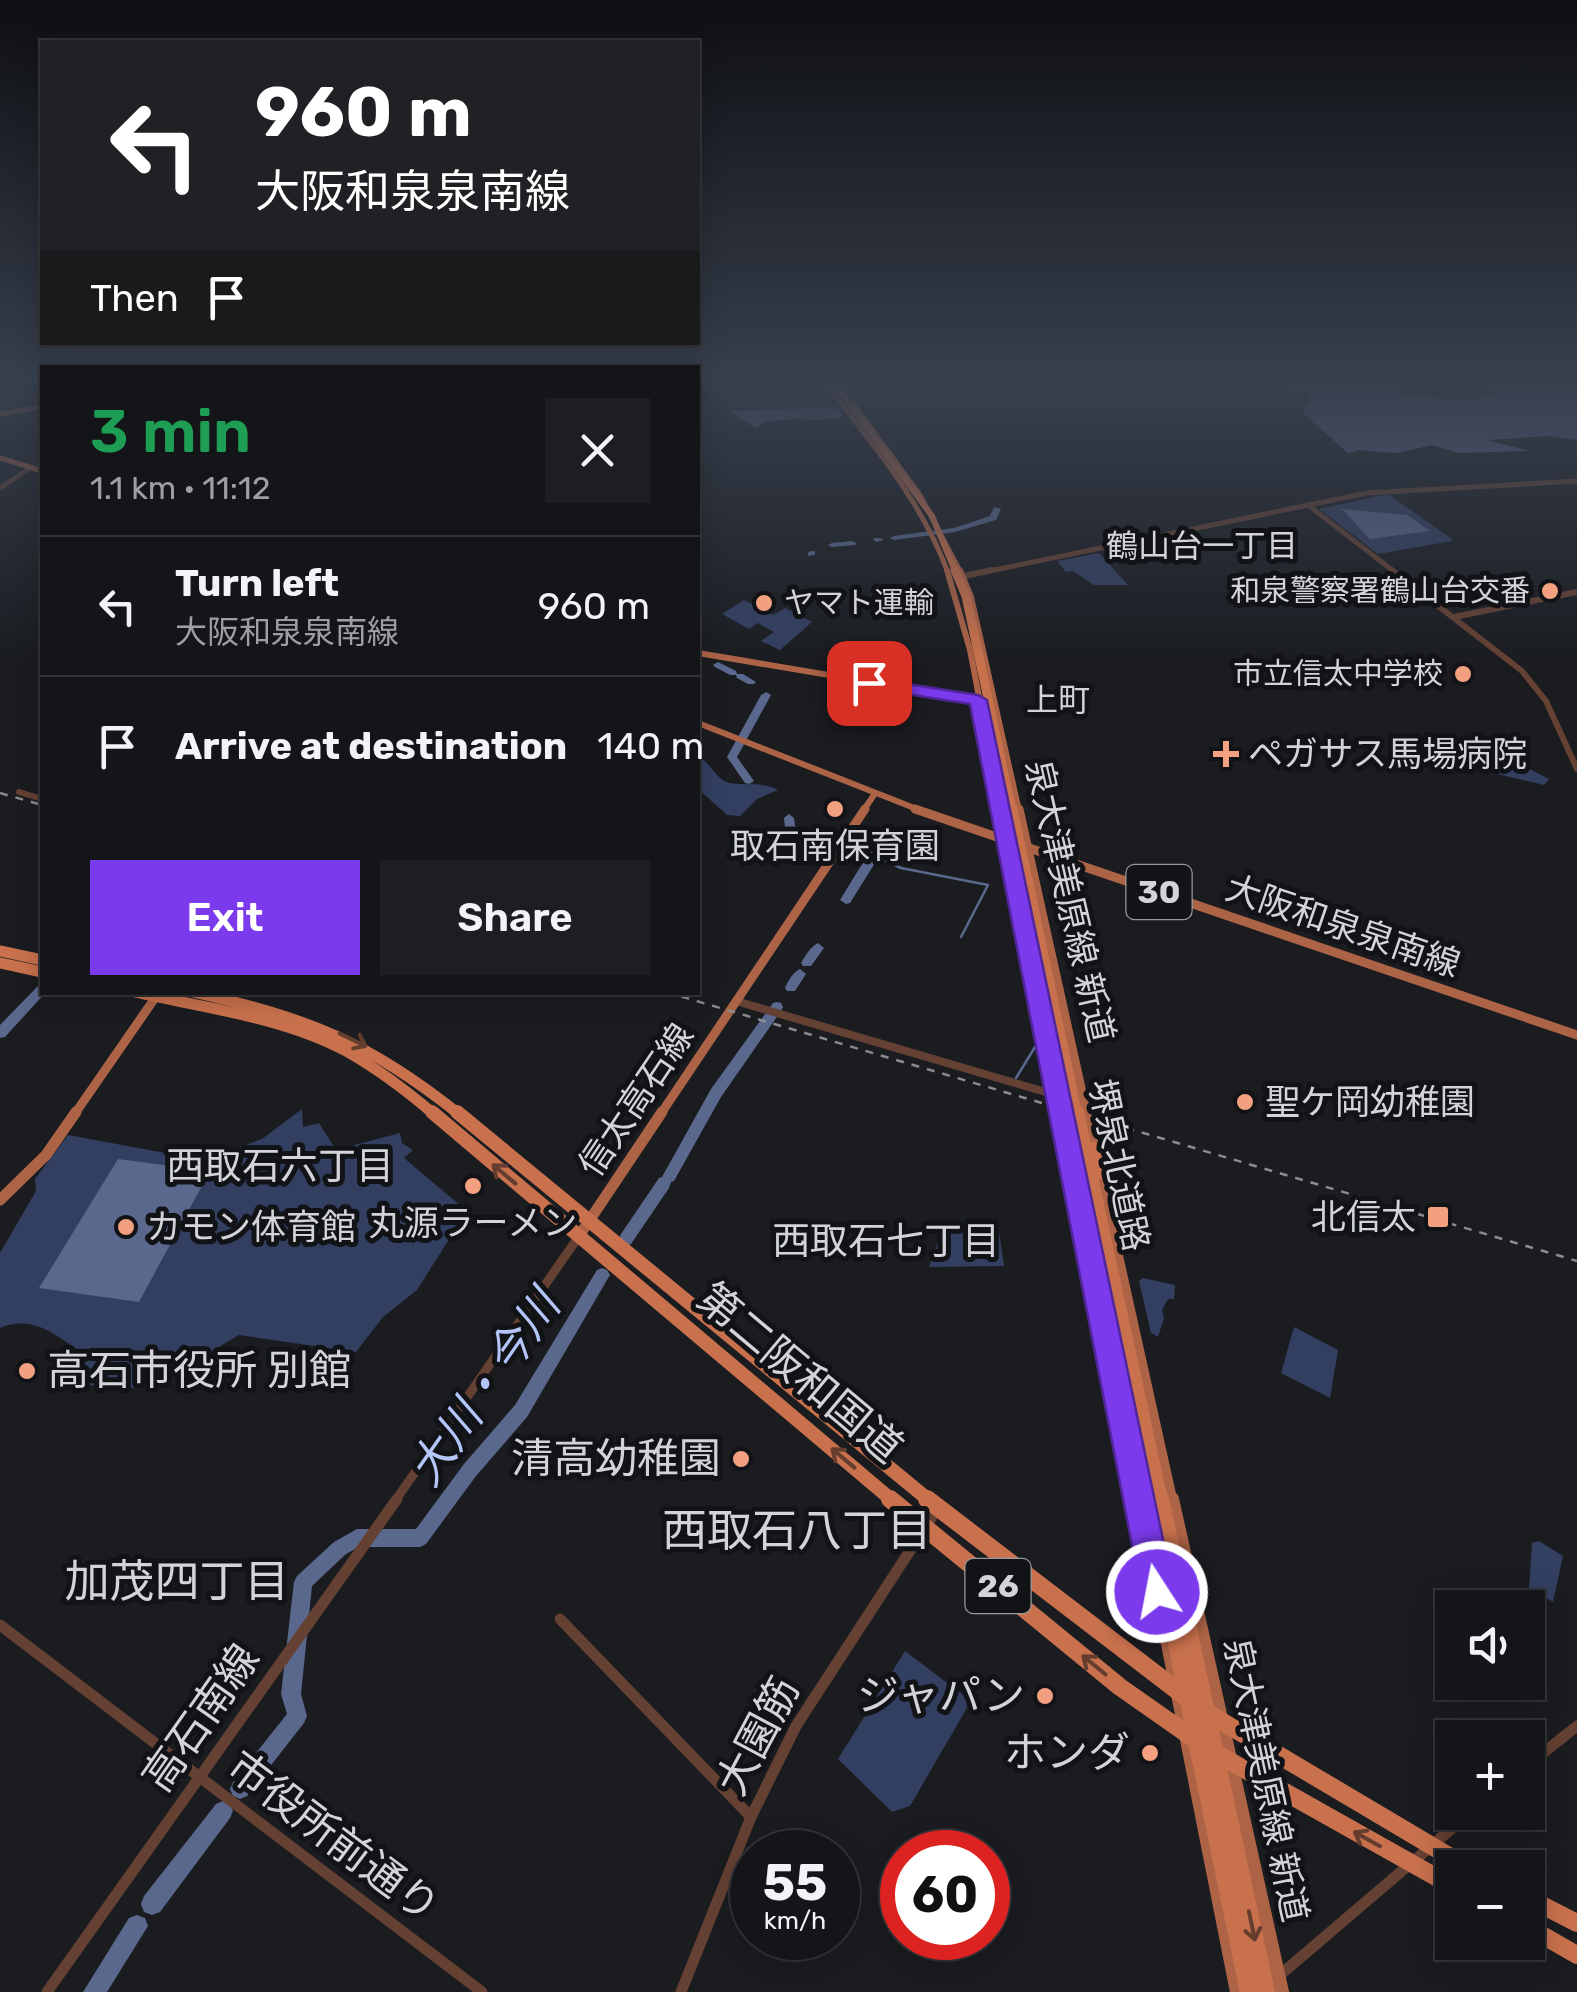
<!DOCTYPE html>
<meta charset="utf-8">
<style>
body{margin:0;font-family:Rubik,"Noto Sans JP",sans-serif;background:#1d1e21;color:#f1f3f6;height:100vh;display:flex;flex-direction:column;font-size:38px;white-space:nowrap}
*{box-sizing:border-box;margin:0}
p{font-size:32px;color:#9d9fa2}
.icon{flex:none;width:55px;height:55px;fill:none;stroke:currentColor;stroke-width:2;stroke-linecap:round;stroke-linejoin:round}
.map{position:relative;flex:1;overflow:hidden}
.side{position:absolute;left:40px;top:365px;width:660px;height:630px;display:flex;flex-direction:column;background:#141518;border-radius:0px;box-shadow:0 5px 25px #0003,0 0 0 2px #333437}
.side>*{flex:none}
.hud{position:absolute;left:40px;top:40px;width:660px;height:305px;border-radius:0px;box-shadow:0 5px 25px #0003,0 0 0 2px #333437;background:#202124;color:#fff;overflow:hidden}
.buttons{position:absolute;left:1435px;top:1590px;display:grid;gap:20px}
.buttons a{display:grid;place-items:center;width:110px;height:110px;border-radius:0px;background:#141518;box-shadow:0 5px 25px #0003,0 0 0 2px #333437;font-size:50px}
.speed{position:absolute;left:730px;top:1830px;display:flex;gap:20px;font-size:50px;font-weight:700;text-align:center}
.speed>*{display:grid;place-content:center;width:130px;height:130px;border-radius:50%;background:#141518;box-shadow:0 5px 25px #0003,0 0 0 2px #333437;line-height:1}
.speed small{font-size:25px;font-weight:400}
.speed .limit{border:15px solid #d22;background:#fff;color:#111}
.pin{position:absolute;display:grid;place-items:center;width:85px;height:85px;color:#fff;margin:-42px;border-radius:20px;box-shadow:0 5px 15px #0006}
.me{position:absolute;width:110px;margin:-55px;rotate:349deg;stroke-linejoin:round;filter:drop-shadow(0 0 8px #0008)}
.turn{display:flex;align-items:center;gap:35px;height:210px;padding:0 50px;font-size:45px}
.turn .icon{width:130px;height:130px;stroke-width:2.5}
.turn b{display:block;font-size:70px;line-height:85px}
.then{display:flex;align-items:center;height:95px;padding:0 50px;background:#0003;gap:20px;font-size:38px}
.round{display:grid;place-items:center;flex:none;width:105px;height:105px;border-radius:0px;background:#1d1e21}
.head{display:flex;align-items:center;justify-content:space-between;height:170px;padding:0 50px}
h1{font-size:60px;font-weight:600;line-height:75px;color:#1e9e55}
.cta{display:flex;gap:20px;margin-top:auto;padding:20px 50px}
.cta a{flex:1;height:115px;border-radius:0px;background:#7c3aed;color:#fff;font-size:40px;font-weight:600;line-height:115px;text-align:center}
.cta a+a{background:#1d1e21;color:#f1f3f6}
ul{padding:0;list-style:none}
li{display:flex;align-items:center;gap:30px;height:140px;padding:0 50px;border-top:2px solid #333437}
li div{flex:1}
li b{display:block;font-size:38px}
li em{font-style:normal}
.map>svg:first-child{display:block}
.green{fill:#333f61}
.water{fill:#5b688e}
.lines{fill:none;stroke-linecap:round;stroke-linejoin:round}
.stream{stroke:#5b688e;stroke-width:2.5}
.river{fill:#5b688e;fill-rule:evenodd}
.minor-far4{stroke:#654133;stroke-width:5}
.minor-far3{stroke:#654133;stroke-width:6}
.minor-far2{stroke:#654133;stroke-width:8}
.minor-far1{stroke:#654133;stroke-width:9}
.minor{stroke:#654133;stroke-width:11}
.major-far4{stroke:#ad6346;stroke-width:5}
.major-far3{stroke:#ad6346;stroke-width:6}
.major-far2{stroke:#ad6346;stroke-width:9}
.major-far1{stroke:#ad6346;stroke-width:11}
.major{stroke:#ad6346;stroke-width:14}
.highway-far2{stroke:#c9714d;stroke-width:11}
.highway-far1{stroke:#c9714d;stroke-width:14}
.highway{stroke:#c9714d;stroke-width:18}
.rail{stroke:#8a8c8f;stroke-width:2.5;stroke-dasharray:8 8;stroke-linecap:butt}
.major-bridge-far1{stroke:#ad6346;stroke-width:9}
.major-bridge{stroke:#ad6346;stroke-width:11}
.highway-bridge-far4{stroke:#c9714d;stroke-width:6}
.highway-bridge-far3{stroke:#c9714d;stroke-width:9}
.highway-bridge-far2{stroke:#c9714d;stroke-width:11}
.highway-bridge-far1{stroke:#c9714d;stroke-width:14}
.highway-bridge{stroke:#c9714d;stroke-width:18}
.oneway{stroke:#643d2f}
.route{fill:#7c3aed;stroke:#51269a;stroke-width:2.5}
.poi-dot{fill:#f2a080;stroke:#111317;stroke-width:4}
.labels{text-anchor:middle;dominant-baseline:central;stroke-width:10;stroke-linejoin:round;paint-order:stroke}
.far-poi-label{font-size:30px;fill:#d2d4d7;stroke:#111317;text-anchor:end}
.far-neighbourhood-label{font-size:32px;fill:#d2d4d7;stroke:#111317}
.shield{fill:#111317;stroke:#989a9d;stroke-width:2.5}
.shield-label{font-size:32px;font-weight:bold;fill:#d2d4d7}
.poi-label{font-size:35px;fill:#d2d4d7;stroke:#111317;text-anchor:start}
.street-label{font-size:35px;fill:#d2d4d7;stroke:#111317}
.neighbourhood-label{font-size:38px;fill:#d2d4d7;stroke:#111317}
.near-poi-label{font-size:42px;fill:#d2d4d7;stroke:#111317;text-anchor:end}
.near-street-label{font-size:42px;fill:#d2d4d7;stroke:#111317}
.near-water-label{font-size:45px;font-style:italic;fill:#b4c6f9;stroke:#111317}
.near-neighbourhood-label{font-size:45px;fill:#d2d4d7;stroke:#111317}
</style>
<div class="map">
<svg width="1577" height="1992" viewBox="0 0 1577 1992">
<rect width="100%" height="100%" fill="#1a1c20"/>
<g class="green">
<polygon points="1388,494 1452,539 1452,541 1378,554 1319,509"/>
<polygon points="1099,553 1128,585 1094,585 1073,571 1066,572 1057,561"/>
<polygon points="744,600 773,615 785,608 812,622 780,650 761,641 774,632 758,623 749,629 722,614"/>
<path d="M 698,756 C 708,762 714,773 721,779 C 733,789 760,779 778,790 L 757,799 L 740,816 L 727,815 L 698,789 Z"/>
<polygon points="1482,759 1514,761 1549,779 1544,785 1484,771 1478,763 1483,763"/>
<path d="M 302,1109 L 303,1127 L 319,1123 L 336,1150 L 400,1133 L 402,1143 L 413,1150 L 404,1158 L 467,1211 L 417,1290 L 383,1317 L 356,1352 L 239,1335 L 188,1365 L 134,1388 L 88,1385 L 84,1355 C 58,1336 33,1314 0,1328 L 0,1253 L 36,1191 L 35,1179 L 68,1135 L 203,1160 L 262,1139 Z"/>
<polygon points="950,1221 994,1221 998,1225 1004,1266 929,1267 944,1225"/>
<polygon points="1143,1278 1175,1285 1174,1299 1168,1299 1162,1310 1164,1318 1158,1337 1151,1333 1139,1281"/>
<polygon points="1294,1327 1338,1350 1330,1398 1281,1373"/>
<polygon points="1539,1541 1563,1556 1553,1602 1529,1588 1532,1543"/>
<polygon points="905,1651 971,1701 910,1806 892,1812 838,1759"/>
</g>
<g class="water">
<path d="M 1269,384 L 1397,384 L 1397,396 C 1429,395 1461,404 1495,395 L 1481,384 L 1539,389 L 1577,384 L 1577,440 L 1548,436 L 1487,440 L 1529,451 L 1460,453 L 1432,445 L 1396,453 L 1358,450 L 1348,453 L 1302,412 L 1311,402 L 1308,392 Z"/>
<path d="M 837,407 L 843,416 C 816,425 778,412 755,428 L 730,411 Z"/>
<polygon points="1342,509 1407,515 1430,531 1370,539"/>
<polygon points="118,1159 210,1171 139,1302 39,1288"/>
</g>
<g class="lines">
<g class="stream">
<polyline points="874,855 901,868 988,885 961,937"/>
<polyline points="1016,1078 1035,1047"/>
</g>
<g class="river">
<polygon points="994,507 1001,509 996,520 955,532 894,540 890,538 894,536 954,528 990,516"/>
<polygon points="874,538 880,538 884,540 877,542 873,540"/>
<polygon points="852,541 856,543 855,545 832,547 828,545 832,543"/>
<polygon points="812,551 815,551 815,555 808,556 808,552"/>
<polygon points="718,662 736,671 737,674 743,674 756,682 754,684 748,684 737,678 736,675 730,675 715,667 713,665"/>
<polygon points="766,692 771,695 737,757 754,781 749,784 745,783 727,757 761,695"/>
<path d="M 789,814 L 794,818 L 795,826 C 810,835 830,830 843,839 L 838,843 L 800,838 L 785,828 L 784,818 Z"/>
<polygon points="849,838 878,852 880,855 850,903 846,904 840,900 867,856 845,845 843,842 845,839"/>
<path d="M 818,943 L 824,948 L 811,966 L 803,966 L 801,963 C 805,956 811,946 818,943 Z"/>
<path d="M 800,969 L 806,974 L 795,991 L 787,991 L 785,988 C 788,981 793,972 800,969 Z"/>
<polygon points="42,984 42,992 46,992 5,1037 0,1038 0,1025 38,986"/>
<polygon points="777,1002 781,1003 783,1007 781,1011 721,1097 674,1181 671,1182 669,1188 631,1244 626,1246 621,1244 619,1239 621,1234 659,1178 662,1177 711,1089 773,1003"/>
<polygon points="602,1268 607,1270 610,1275 607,1280 527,1417 476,1476 426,1544 420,1547 359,1547 346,1554 312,1586 301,1694 307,1716 304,1723 247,1796 240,1799 233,1796 230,1789 233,1782 287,1714 281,1694 294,1582 297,1576 334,1542 357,1529 416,1529 464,1464 515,1405 597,1270"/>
<polygon points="223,1801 230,1804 233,1811 230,1818 160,1912 152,1915 144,1912 141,1904 144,1896 216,1804"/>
<polygon points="137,1915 145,1918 148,1926 107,1992 83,1992 129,1918"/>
</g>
<g class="minor-far4">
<polyline points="0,488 32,467"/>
<polyline points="1308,505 1396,573"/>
<polyline points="980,573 1367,493 1577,481"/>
</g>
<g class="minor-far3">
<polyline points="1392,570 1522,671 1546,701 1577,769"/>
<polyline points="960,577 992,570"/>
<polyline points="1454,617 1577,592"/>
<polyline points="19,792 42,799"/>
</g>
<polyline class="minor-far2" points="736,1001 1049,1093"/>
<polyline class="minor-far1" points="395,1501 579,1236"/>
<g class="minor">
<polyline points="560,1619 751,1817"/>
<polyline points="0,1625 482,1992"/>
<polyline points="1528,1765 1577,1726"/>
<polyline points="1280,1975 1471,1812"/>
<polyline points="47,1992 397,1499"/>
<polyline points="681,1992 751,1817 796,1726 937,1509"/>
</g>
<g class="major-far4">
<path d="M 826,384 C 872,444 922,501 948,573"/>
<polyline points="852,402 920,495 961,573"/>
<polyline points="0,414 42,407"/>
<polyline points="0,458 42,471"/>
</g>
<g class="major-far3">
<polyline points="947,570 970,650 1001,811"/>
<polyline points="960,570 971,597 1019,811"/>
<polyline points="698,653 983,701"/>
<polyline points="698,723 922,811"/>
<polyline points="863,811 874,795"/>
</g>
<g class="major-far2">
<polyline points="915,809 1577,1035"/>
<polyline points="1000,809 1002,818"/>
<polyline points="1019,809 1059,989"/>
<polyline points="1004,834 1035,989"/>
<polyline points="74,1115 157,995"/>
<polyline points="660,1115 865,809"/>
</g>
<g class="major-far1">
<polyline points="1071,1171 1139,1501"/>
<polyline points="1099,1172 1172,1501"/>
<polyline points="0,1200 46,1155 76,1112"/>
<polyline points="579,1236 662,1112"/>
</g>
<g class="major">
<polyline points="1139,1499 1141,1509"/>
<polyline points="1172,1499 1282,1992"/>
<polyline points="1153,1568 1237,1992"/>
</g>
<g class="highway-far2">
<polyline points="0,951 42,960"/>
<polyline points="0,963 42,972"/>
<path d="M 135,992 C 204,1008 283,1017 346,1051 C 378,1069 407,1091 435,1115"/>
<path d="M 193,992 C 307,1018 368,1041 460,1115"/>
</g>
<g class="highway-far1">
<polyline points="432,1112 893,1501"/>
<polyline points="457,1112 930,1501"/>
</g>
<g class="highway">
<polyline points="890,1499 1120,1687 1197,1741"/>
<polyline points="927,1499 1191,1701"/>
<polyline points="1206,1712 1469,1868"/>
<polyline points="1212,1751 1452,1886"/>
<polyline points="1528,1898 1577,1923"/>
<polyline points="1528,1927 1577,1955"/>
</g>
<g class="rail">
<polyline points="0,793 42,805"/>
<polyline points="666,992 1577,1261"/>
</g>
<g class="major-bridge-far1">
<polyline points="1035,989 1060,1115"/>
<polyline points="1059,989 1087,1115"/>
</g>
<g class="major-bridge">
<polyline points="1059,1112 1071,1171"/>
<polyline points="1086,1112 1095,1152"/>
</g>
<polyline class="highway-bridge-far4" points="835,384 932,516 956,573"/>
<g class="highway-bridge-far3">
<polyline points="955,570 966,596 1012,811"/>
<polyline points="1003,801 1005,811"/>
</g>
<g class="highway-bridge-far2">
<polyline points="1005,809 1068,1115"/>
<polyline points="1012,809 1077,1115"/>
</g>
<g class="highway-bridge-far1">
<polyline points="1067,1112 1148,1501"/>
<polyline points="1077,1112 1161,1501"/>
<polyline points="1093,1149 1099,1172"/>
</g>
<g class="highway-bridge">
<polyline points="1147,1499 1249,1992"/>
<polyline points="1160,1499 1266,1992"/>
</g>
</g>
<defs><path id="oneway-shaft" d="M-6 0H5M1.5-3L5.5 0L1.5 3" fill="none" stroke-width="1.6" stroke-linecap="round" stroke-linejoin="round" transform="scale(2.5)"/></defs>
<g class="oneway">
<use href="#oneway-shaft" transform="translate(353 1040) rotate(26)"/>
<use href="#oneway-shaft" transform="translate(504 1174) rotate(-140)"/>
<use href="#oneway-shaft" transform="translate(843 1458) rotate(-140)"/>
<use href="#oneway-shaft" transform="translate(1094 1665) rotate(-141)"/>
<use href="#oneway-shaft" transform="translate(1367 1839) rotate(-151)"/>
<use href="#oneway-shaft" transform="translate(1252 1926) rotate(78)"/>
</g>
<linearGradient id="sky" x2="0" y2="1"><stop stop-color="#0e0f12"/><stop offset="0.58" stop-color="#38404e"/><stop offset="1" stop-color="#38404e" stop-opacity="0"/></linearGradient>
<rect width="1577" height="663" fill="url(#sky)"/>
<polygon class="route" points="869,678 978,695 987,700 1174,1592 1169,1604 1157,1609 1146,1604 1141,1592 970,704 863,687 860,683"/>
<g class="poi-dot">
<circle cx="1550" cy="591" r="10"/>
<circle cx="764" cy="603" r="10"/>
<circle cx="1463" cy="674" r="10"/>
<path d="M1221 739h10v10h10v10h-10v10h-10v-10h-10v-10h10z"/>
<circle cx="835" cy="809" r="10"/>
<circle cx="1245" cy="1102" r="10"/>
<circle cx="473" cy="1186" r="10"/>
<rect x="1426" y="1205" width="24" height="24" rx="5"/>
<circle cx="126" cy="1227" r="10"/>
<circle cx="27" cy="1371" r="10"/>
<circle cx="741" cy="1459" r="10"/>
<circle cx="1045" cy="1696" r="10"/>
<circle cx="1150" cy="1753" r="10"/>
</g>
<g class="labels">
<g class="far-poi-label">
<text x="1530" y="591">和泉警察署鶴山台交番</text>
<text x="784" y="603" text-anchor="start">ヤマト運輸</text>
<text x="1443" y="674">市立信太中学校</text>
</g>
<g class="far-neighbourhood-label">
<text x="1202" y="546">鶴山台一丁目</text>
<text x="1058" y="700">上町</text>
</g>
<g class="shield">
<rect x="1126.5" y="865" width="65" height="54" rx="8"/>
<rect x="965.5" y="1559" width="65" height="54" rx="8"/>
</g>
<g class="shield-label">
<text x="1159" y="892">30</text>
<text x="998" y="1586">26</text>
</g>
<g class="poi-label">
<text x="1248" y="754">ペガサス馬場病院</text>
<text x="835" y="846" text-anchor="middle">取石南保育園</text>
<text x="1265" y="1102">聖ケ岡幼稚園</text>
<text x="1416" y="1217" text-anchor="end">北信太</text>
<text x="473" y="1223" text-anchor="middle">丸源ラーメン</text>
<text x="146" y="1227">カモン体育館</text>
</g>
<g class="street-label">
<text transform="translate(1070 901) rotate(77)">泉大津美原線 新道</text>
<text transform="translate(1343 926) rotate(19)">大阪和泉泉南線</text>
<text transform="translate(636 1100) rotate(-56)">信太高石線</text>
<text transform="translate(1119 1165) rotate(78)">堺泉北道路</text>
<text transform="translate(1266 1780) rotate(78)">泉大津美原線 新道</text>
</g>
<g class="neighbourhood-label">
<text x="280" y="1166">西取石六丁目</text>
<text x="886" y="1241">西取石七丁目</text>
</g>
<g class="near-poi-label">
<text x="47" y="1371" text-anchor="start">高石市役所 別館</text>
<text x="721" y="1459">清高幼稚園</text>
<text x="1025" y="1696">ジャパン</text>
<text x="1130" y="1753">ホンダ</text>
</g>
<g class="near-street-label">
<text transform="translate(800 1373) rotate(40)">第二阪和国道</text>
<text transform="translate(201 1718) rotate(-55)">高石南線</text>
<text transform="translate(758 1736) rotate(-62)">大園筋</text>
<text transform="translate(333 1837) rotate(37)">市役所前通り</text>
</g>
<g class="near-water-label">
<text transform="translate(484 1388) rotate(-55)">大川・今川</text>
</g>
<g class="near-neighbourhood-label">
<text x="797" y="1530">西取石八丁目</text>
<text x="177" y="1581">加茂四丁目</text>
</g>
</g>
</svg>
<div class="buttons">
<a><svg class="icon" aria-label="sound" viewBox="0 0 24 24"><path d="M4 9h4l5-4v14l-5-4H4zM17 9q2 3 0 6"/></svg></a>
<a>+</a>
<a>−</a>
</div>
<div class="speed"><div>55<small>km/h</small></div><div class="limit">60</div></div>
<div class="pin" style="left:869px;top:683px;background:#d93025"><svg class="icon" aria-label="arrive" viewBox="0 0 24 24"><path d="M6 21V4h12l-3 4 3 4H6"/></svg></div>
<svg class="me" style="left:1157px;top:1592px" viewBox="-20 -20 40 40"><circle r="17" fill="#7c3aed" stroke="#fff" stroke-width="3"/><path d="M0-11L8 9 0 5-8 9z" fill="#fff"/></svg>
<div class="hud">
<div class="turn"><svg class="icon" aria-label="left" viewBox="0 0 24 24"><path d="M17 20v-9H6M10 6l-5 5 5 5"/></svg><div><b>960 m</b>大阪和泉泉南線</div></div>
<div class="then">Then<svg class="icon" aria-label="arrive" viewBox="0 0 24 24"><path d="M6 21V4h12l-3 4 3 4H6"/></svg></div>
</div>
<section class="side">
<div class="head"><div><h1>3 min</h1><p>1.1 km · 11:12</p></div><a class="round"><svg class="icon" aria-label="close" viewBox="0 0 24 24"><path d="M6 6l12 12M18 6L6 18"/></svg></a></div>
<ul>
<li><svg class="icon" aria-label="left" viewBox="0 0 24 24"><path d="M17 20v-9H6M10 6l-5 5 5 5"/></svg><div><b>Turn left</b><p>大阪和泉泉南線</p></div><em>960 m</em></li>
<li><svg class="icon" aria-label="arrive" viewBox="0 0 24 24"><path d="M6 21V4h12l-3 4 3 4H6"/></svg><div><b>Arrive at destination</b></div><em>140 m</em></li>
</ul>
<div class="cta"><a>Exit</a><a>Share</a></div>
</section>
</div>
